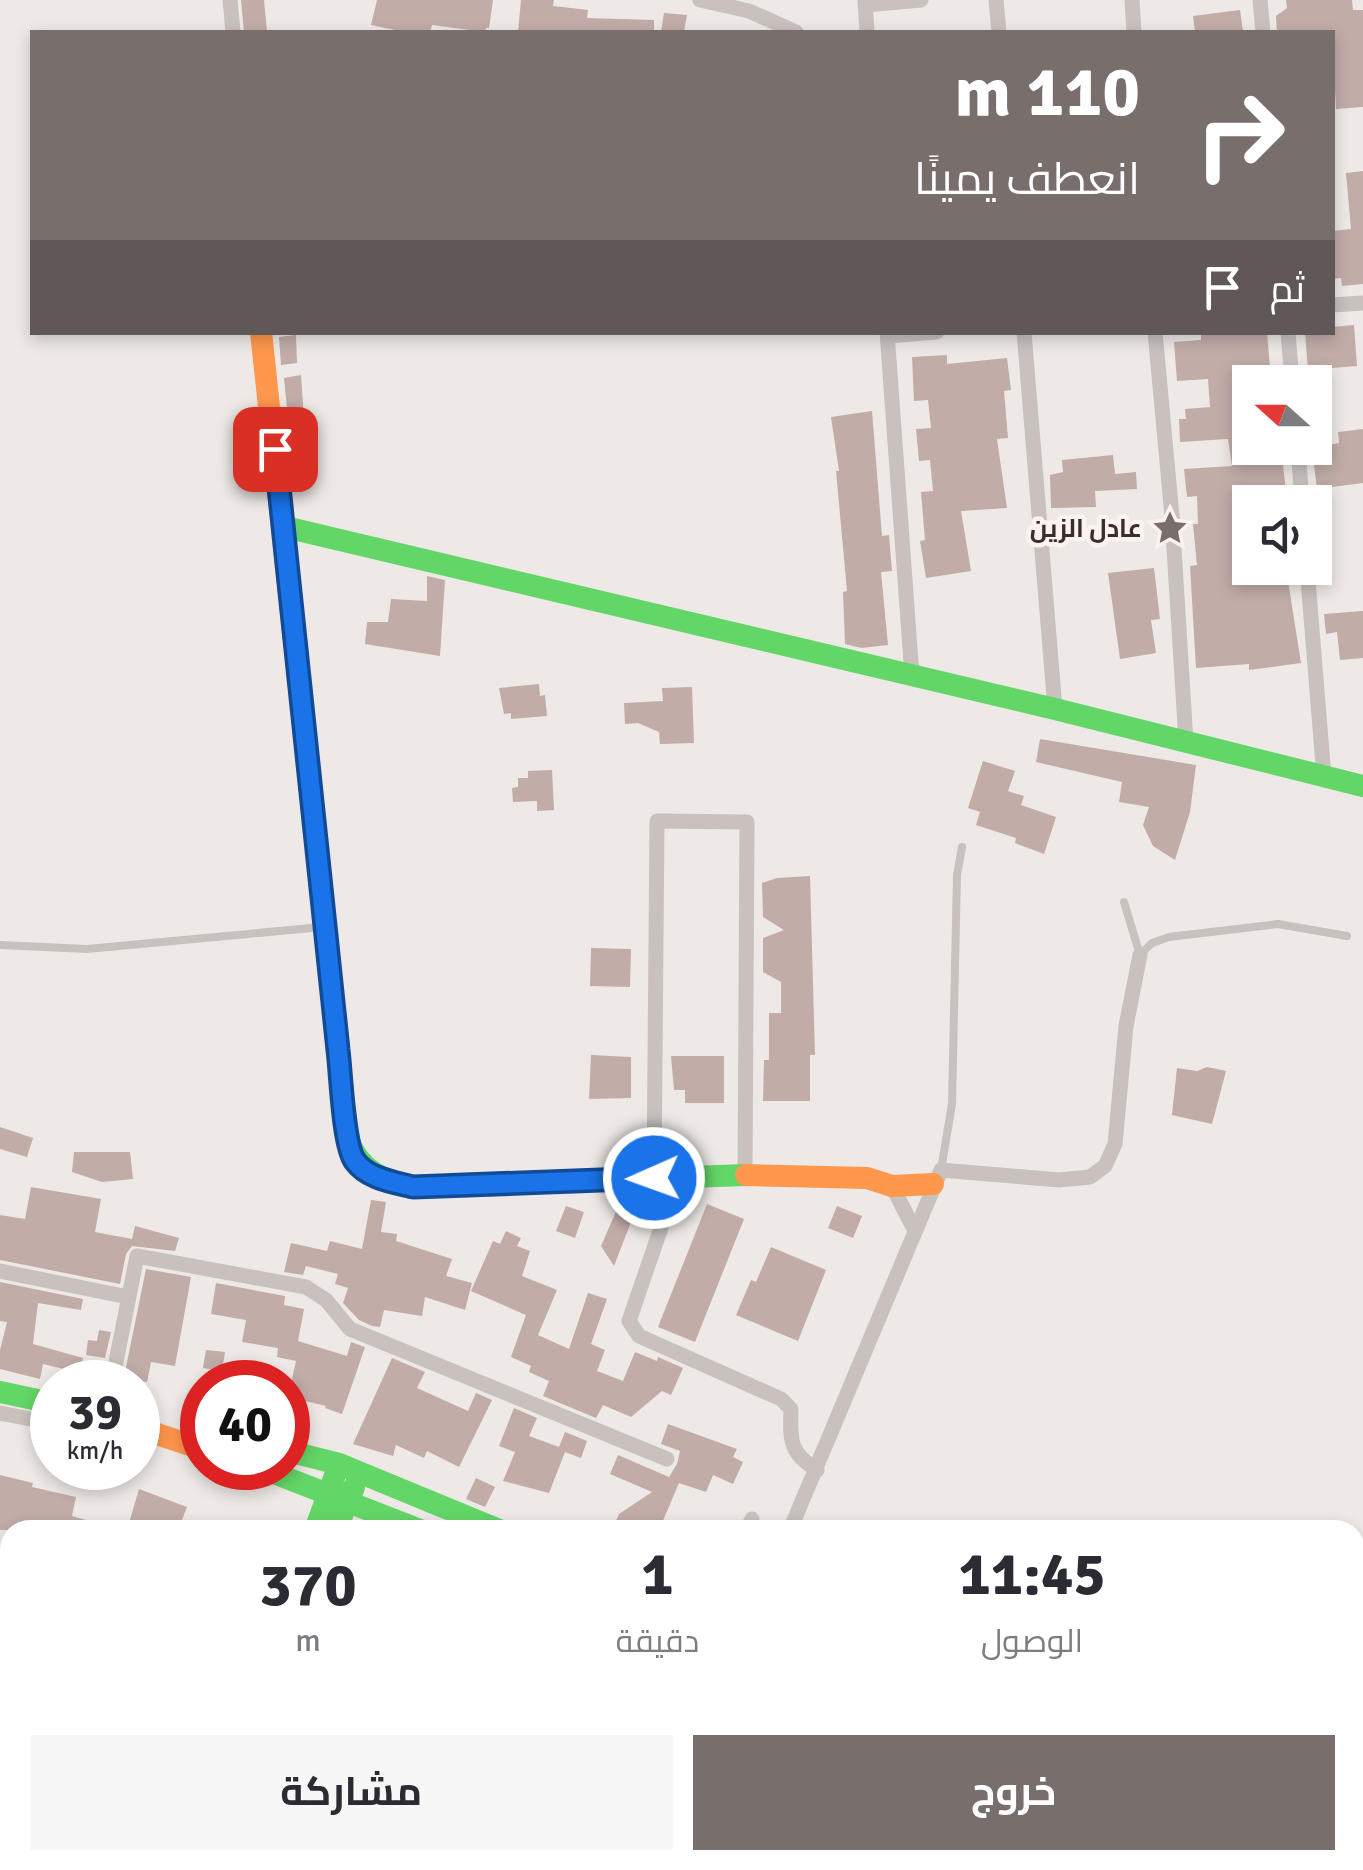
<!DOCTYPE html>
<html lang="ar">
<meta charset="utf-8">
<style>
body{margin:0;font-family:Signika,Cairo,sans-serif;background:#f7f7f7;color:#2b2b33;direction:rtl;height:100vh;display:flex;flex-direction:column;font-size:38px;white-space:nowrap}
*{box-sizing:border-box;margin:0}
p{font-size:32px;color:#7c7c81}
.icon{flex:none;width:55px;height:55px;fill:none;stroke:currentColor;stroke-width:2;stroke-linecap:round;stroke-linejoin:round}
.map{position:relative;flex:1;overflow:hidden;direction:ltr}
.sheet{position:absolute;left:0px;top:1520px;width:1365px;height:350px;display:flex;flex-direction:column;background:#fff;border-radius:30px 30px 0 0;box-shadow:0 5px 15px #0003;direction:rtl}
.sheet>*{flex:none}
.guide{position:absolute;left:30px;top:30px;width:1305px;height:305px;border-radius:0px;box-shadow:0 5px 15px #0003;direction:rtl;background:#786f6d;color:#fff;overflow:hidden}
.needle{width:65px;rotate:291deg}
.buttons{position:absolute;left:1232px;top:365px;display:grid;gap:20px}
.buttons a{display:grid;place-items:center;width:100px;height:100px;border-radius:0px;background:#fff;box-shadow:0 5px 15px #0003;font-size:50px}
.speed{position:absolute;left:30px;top:1360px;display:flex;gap:20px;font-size:50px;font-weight:700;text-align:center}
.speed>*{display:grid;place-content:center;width:130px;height:130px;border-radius:50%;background:#fff;box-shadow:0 5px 15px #0003;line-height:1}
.speed small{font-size:25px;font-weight:400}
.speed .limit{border:15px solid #d22;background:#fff;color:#111}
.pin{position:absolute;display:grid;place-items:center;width:85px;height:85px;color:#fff;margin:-42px;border-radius:20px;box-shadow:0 5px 15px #0006}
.me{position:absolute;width:110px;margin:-55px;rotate:268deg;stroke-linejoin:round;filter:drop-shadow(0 0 8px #0008)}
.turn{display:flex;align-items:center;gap:35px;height:210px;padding:0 30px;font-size:45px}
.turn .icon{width:130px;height:130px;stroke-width:2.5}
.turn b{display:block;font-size:70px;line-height:85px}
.then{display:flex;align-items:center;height:95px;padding:0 30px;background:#0003;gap:20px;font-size:38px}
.eta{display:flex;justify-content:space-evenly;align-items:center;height:170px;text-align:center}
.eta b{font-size:60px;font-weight:700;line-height:70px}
.button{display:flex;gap:20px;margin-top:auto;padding:20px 30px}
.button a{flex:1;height:115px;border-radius:0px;background:#786f6d;color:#fff;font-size:40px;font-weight:700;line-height:115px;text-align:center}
.button a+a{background:#f7f7f7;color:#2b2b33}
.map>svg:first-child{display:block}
.building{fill:#c1aca8}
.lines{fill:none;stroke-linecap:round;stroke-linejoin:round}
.lane{stroke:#c8c1be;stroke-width:8}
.street{stroke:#c8c1be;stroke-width:15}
.fast{stroke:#63d668;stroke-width:22}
.slow{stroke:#ff974d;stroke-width:22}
.jam{stroke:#b3261e;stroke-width:22}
.route-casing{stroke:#114b97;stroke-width:25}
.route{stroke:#1a73e8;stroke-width:18}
.labels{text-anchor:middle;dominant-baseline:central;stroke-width:9;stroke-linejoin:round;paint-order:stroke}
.poi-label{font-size:25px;font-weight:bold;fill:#392e2c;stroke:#faf3ee;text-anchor:end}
</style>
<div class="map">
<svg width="1363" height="1870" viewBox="0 0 1363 1870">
<rect width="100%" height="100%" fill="#eee9e6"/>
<g class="building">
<polygon points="241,0 264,0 267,32 244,32"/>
<polygon points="377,0 493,0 489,28 486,28 485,32 432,25 430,32 404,32 371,25"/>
<polygon points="521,0 554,0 553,6 588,10 587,18 654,20 654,32 518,32"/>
<polygon points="1286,0 1352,0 1353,10 1363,10 1363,107 1336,109 1332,32 1277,32 1276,16 1287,8"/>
<polygon points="1240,10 1243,32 1195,32 1193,16"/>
<polygon points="664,13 687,15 684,32 661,32"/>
<polygon points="1363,171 1363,284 1342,286 1341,278 1332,279 1332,231 1351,229 1346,173"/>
<polygon points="1354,325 1357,366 1308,370 1305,332 1332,332 1332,327"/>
<polygon points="1201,332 1267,332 1271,380 1250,382 1250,448 1281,448 1286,491 1256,494 1260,502 1250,502 1250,568 1286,568 1301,663 1249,670 1249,664 1196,668 1190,566 1197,565 1193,524 1198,524 1197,496 1187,497 1184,469 1232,466 1228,439 1180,442 1179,419 1186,419 1185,409 1210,407 1208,379 1177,381 1174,342 1201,340"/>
<polygon points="296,335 297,363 281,365 279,337"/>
<polygon points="947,355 947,364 1007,358 1011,390 1004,391 1008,438 997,439 1007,508 961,511 971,571 926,578 920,541 925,540 921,492 933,491 930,460 919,461 916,429 931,428 928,400 914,401 912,357"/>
<polygon points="301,375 306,447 291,448 284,378"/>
<polygon points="872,411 882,536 889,535 892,571 881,572 888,645 861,648 845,644 843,592 847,591 836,471 839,471 831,417"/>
<polygon points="1363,429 1363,483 1317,489 1312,448 1339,443 1338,432"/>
<polygon points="1113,455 1115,474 1136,472 1137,489 1095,491 1096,507 1051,508 1050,475 1063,472 1062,460"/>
<polygon points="1154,568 1160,619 1151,620 1156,653 1120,659 1108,573"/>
<polygon points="427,576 445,580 440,656 365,644 367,622 388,622 391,599 427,601"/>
<polygon points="1363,611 1363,658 1340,660 1337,632 1326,634 1324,614"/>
<polygon points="539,684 540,696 545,695 547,716 511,719 511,713 504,714 499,688"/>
<polygon points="692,687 694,743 660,744 659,732 638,723 625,724 624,703 663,701 662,688"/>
<polygon points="1040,739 1196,765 1190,812 1175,860 1153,846 1143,825 1149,807 1119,802 1122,782 1036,762"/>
<polygon points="983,761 1015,771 1008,791 1024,796 1021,805 1056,817 1044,854 1015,843 1016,838 976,825 980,812 968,808"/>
<polygon points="552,770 554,810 537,811 537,801 513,802 512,788 518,787 518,778 528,778 528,771"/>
<polygon points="810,876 815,1055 810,1055 810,1101 763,1101 764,1060 769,1060 769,1013 781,1013 781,982 763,972 763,938 784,930 763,917 762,883 777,878"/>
<polygon points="591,948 631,949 630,987 590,986"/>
<polygon points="591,1055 631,1057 631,1098 589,1099"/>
<polygon points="671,1056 724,1056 724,1103 685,1103 685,1090 674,1090"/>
<polygon points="1207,1067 1226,1071 1212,1124 1172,1115 1177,1068 1197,1071"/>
<polygon points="0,1127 33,1138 27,1157 0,1149"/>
<polygon points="74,1152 130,1152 133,1179 102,1182 72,1172"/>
<polygon points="31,1187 101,1199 95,1232 132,1239 135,1226 179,1238 175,1251 132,1246 126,1254 120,1284 0,1260 0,1215 25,1219"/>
<polygon points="371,1200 386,1202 381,1232 397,1234 396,1241 452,1259 446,1276 472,1283 465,1310 425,1297 422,1316 384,1310 380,1327 372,1326 359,1320 343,1303 348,1288 335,1284 338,1274 306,1266 303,1275 284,1272 291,1243 327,1251 330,1241 362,1249"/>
<polygon points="621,1200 636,1209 614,1266 601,1246"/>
<polygon points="707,1204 744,1219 695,1342 658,1327"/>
<polygon points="566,1206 584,1212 575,1238 556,1231"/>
<polygon points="837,1206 862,1216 853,1238 828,1228"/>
<polygon points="506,1231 521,1238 517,1246 530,1251 522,1276 557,1290 538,1335 569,1349 588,1293 607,1299 591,1344 605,1350 597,1371 623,1381 635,1352 657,1361 658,1357 683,1368 671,1395 662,1391 631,1417 603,1405 596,1418 543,1396 549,1381 529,1372 531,1366 511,1357 526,1315 471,1291 493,1241 500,1244"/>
<polygon points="771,1247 826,1270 798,1341 736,1315 751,1280 756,1282"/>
<polygon points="146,1269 191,1277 175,1366 151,1362 147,1382 124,1377"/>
<polygon points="0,1282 83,1299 81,1310 38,1303 33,1344 83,1358 80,1373 43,1364 40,1379 0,1369 0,1350 7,1322 0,1321"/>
<polygon points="216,1283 285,1296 284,1305 304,1309 298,1341 347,1356 351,1342 365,1347 342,1414 325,1408 326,1406 288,1397 296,1361 277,1357 278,1348 242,1342 246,1320 211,1314"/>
<polygon points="99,1330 111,1332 105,1358 86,1355 88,1340 97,1341"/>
<polygon points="206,1350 225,1352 222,1371 203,1368"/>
<polygon points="392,1358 425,1372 417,1388 468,1411 476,1393 492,1400 459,1467 427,1451 424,1458 396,1445 393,1456 353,1444"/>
<polygon points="514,1408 537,1418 529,1436 559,1447 565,1432 587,1441 581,1458 565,1452 549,1493 503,1481 515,1452 499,1446"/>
<polygon points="668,1424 737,1449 733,1457 743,1462 733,1484 713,1475 706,1492 679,1483 659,1530 612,1530 619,1514 652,1492 610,1474 618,1455 669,1477 677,1464 680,1451 661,1444"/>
<polygon points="0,1475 33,1483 32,1487 76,1497 72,1516 107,1526 107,1530 0,1530"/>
<polygon points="476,1478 495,1487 485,1507 466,1499"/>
<polygon points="139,1489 187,1507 178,1530 127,1530"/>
</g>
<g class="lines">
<g class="lane">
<polyline points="1124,902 1140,955"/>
<polyline points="0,945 87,949 322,927"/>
<polyline points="1140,955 1152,943 1169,937 1278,924 1347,936"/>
<polyline points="941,1170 952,1104 957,875 962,847"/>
</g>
<g class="street">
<polyline points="230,0 233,32"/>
<polyline points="700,0 749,11 796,32"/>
<polyline points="865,0 867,32"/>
<polyline points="996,0 999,32"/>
<polyline points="1132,0 1134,32"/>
<polyline points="1260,0 1263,32"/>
<polyline points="866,5 921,0"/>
<polyline points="1332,305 1363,303"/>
<polyline points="887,332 912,676"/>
<polyline points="1024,332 1055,709"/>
<polyline points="1155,332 1172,516 1186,742"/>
<polyline points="1288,332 1292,382"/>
<polyline points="888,336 937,332"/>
<polyline points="1298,448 1302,502"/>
<polyline points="1307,568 1324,777"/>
<path d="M 678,1178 L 629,1321 L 639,1336 L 781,1399 L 791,1409 C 790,1440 789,1453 817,1470"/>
<polyline points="654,1179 657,821 747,822 745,1175"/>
<polyline points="892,1186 914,1229"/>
<polyline points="0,1271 128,1297"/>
<polyline points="112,1382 137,1256 306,1287 326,1300 350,1329 667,1459"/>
<polyline points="0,1413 52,1423"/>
<polyline points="747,1530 752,1519"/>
<polyline points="790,1530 941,1170 1059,1180 1090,1177 1105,1166 1115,1144 1126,1026 1140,955"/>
<polyline points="0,1569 10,1571"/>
<polyline points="0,1780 10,1781"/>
<polyline points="0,1852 10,1826"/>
<polyline points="544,1860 571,1870"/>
<polyline points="146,1870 150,1860"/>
<polyline points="252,1870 255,1860"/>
<polyline points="478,1870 481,1860"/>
<polyline points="876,1870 880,1860"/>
<polyline points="1064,1870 1067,1860"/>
</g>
<g class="fast">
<polyline points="285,527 1055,709 1363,786"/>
<path d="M 316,846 L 348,1140 C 361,1172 382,1179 413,1187 L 746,1175"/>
<polyline points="0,1392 52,1403"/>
<polyline points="288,1451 339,1464 499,1530"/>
<polyline points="261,1468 420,1530"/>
<polyline points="315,1530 334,1478"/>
<polyline points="336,1530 354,1487"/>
<polyline points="1158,1860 1180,1870"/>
<polyline points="195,1870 199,1860"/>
</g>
<g class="slow">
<polyline points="261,332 316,846"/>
<polyline points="746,1175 867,1178 892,1186 933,1184"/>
<polyline points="140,1423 154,1433 202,1449"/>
</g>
<polyline class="jam" points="1229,1860 1250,1870"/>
</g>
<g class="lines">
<defs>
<path id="route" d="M 275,449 L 338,1050 C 341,1073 343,1144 355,1161 C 368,1179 394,1182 413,1187 L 654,1178"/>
</defs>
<use href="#route" class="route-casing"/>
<use href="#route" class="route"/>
</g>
<defs>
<symbol id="sight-bare" viewBox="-9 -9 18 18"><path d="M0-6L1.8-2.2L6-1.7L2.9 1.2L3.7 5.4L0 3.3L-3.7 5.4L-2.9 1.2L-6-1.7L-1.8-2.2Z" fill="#786f6d" stroke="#faf3ee" stroke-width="2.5" paint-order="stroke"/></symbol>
</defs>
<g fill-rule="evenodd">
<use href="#sight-bare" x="1145" y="503" width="50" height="50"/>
</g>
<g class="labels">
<g class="poi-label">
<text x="1142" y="528">عادل الزين</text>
</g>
</g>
</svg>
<div class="buttons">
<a><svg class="needle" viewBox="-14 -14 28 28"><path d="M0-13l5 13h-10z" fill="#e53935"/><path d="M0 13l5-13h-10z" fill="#7c7c81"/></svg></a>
<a><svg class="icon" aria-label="sound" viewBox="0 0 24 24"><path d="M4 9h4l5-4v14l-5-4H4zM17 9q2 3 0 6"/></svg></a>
</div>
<div class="speed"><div>39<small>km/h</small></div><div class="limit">40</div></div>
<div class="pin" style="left:275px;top:449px;background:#d93025"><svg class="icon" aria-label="arrive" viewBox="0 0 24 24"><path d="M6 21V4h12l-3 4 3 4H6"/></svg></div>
<svg class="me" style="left:654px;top:1178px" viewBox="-20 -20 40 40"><circle r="17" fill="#1a73e8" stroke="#fff" stroke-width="3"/><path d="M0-11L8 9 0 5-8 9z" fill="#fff"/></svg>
<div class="guide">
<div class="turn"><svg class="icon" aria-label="right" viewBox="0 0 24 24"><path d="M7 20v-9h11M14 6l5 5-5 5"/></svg><div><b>110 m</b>انعطف يمينًا</div></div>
<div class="then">ثم<svg class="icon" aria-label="arrive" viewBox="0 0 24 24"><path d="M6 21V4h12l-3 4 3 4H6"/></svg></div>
</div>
<section class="sheet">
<div class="eta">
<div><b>11:45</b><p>الوصول</p></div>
<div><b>1</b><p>دقيقة</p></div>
<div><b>370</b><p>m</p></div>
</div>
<div class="button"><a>خروج</a><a>مشاركة</a></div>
</section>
</div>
